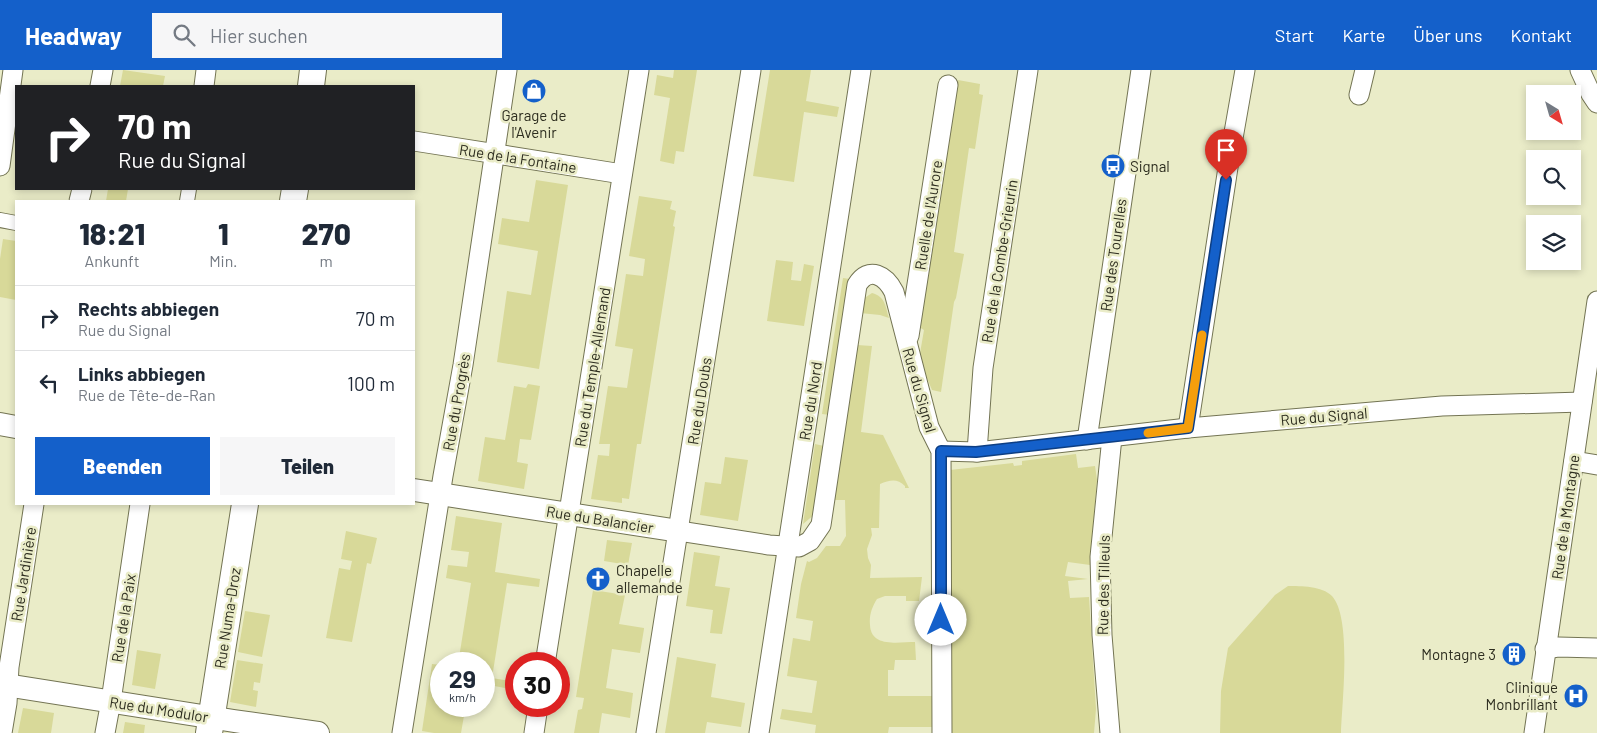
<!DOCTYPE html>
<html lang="de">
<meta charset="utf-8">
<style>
body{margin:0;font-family:Barlow,sans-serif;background:#f6f6f7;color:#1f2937;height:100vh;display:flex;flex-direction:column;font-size:19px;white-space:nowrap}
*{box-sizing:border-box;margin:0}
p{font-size:16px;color:#747a83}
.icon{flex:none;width:28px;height:28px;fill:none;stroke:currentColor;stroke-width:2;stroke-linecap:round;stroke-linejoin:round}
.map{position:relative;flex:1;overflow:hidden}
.panel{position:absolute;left:15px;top:130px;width:400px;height:305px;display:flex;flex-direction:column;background:#fff;border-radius:0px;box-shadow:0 2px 8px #0003}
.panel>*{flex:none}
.guide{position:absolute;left:15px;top:15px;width:400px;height:105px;border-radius:0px;box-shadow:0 2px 8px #0003;background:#202124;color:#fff;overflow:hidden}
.needle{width:32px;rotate:143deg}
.buttons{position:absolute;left:1526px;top:15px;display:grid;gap:10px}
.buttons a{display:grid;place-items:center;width:55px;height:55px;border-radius:0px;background:#fff;box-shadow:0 2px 8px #0003;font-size:25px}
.speed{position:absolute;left:430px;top:582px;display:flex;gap:10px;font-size:25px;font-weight:700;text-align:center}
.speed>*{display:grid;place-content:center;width:65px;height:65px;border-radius:50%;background:#fff;box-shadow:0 2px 8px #0003;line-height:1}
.speed small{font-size:12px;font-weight:400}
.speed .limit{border:8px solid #d22;background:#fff;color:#111}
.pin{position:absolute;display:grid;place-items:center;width:42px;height:42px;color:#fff;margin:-51px -21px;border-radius:50% 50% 50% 0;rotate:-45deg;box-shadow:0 0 5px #0007}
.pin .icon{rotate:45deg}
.me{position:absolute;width:55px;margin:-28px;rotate:0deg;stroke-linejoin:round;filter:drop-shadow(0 0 4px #0008)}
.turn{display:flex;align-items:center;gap:18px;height:105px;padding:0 20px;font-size:22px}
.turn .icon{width:65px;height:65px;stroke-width:2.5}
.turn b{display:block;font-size:35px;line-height:42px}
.eta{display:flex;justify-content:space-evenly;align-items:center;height:85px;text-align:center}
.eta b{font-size:30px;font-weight:800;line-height:35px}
.cta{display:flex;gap:10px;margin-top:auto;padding:10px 20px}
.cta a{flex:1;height:58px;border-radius:0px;background:#1460ca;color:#fff;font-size:20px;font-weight:800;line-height:58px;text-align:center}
.cta a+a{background:#f6f6f7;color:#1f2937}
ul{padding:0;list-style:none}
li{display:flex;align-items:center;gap:15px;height:65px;padding:0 20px;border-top:1px solid #e0e1e3}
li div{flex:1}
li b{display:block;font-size:19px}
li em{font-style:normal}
header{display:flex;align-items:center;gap:30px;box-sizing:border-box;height:70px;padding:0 25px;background:#1460ca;color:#fff}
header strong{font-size:24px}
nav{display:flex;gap:28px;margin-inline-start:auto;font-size:18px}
.search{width:350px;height:45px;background:#f6f6f7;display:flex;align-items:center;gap:12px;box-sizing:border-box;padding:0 18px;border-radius:0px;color:#747a83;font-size:19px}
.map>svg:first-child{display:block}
.green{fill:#d8d999}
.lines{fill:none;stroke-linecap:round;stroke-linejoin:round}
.pedestrian-casing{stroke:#737453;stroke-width:16}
.minor-casing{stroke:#737453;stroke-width:21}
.tertiary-casing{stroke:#737453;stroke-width:24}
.secondary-casing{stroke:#737453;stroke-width:28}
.pedestrian{stroke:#fff;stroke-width:14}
.minor{stroke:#fff;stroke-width:19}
.tertiary{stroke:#fff;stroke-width:22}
.secondary{stroke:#fff;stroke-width:26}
.route-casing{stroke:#0d3e83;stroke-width:12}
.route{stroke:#1460ca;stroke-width:9}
.slow{stroke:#f59e0b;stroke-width:9}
.labels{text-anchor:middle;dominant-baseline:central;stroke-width:5;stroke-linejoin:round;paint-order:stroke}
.poi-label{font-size:15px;fill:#2d2d1f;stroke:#eaecc8;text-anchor:start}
.street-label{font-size:15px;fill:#2d2d1f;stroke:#eaecc8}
</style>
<header>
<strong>Headway</strong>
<div class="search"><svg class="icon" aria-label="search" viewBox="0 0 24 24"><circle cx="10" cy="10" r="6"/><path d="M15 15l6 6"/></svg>Hier suchen</div>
<nav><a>Start</a><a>Karte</a><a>Über uns</a><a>Kontakt</a></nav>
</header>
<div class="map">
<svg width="1597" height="663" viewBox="0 0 1597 663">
<rect width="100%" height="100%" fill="#eaecc8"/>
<g class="green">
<polygon points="123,0 165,6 163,16 120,16"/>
<polygon points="674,0 697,0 684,82 676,81 674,94 660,91 670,28 654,25 657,5 673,8"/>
<polygon points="770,0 811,0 806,31 839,37 837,47 804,42 794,112 753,106"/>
<polygon points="958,10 980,14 979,24 983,25 975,79 969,78 954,182 964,184 956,228 954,232 941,322 932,320 919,289 924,260 919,257"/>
<polygon points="536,110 568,115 539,299 497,292 507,221 531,225 538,181 498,174 502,148 529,152"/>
<polygon points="108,119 128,119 126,131 106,131"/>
<polygon points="639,126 672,131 670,139 676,141 673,156 675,157 641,374 637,374 629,429 622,428 622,433 591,429 598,385 609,386 610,374 599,374 608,316 627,318 633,279 615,276 626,204 643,206 645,189 629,186"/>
<polygon points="3,169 16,171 16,230 0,227 0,189"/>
<polygon points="776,190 793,192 791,210 801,211 804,194 814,196 804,256 767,251"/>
<polygon points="843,208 850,209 830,345 822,344"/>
<path d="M 872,223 C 886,227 885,236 889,248 L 880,245 L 860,243 L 863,229 Z"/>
<path d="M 857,275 L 872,276 L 861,362 L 883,365 L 909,418 L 905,418 L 905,416 C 897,408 890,410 880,414 L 879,458 L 871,458 L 872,465 L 867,479 L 868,488 L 871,495 L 870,508 L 922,507 L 919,531 L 906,531 L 906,526 L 885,526 L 877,529 C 872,537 869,545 870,555 C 871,578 899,572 915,572 L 916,590 L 895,590 L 894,600 L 888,600 L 888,626 L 935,626 L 935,657 L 889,657 L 888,663 L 815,663 L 816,655 L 780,649 L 782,639 L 812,643 L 817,611 L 787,606 L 793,568 L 810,571 L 813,551 L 796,548 L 801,514 L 807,491 L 809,492 L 817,488 L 826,476 L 840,476 L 846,466 L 845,430 L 829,430 Z"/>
<polygon points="528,314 540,316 531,370 520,369 517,392 528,394 524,419 478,411 485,367 505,370 514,316 526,318"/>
<polygon points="815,374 824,376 815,444 803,454"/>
<polygon points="1076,384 1078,398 1095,396 1097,410 1090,495 1068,492 1065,506 1088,509 1068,511 1070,528 1089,527 1096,639 1094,663 948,663 950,400 1013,393 1014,396 1022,395 1022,391"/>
<polygon points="725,387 748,390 738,451 700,445 705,412 721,414"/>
<polygon points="456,446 502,453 495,502 540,509 539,517 507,513 492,608 516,612 516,620 484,614 484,594 458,594 471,513 446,508 448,495 467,497 469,482 451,480"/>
<polygon points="346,461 377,468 371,494 367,493 352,572 326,568 339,498 350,500 352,491 341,489"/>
<polygon points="607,470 632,473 628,495 604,491"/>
<polygon points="694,482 720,486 715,516 730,518 722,564 710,563 713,540 686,536"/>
<path d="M 1288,516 C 1301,516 1322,516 1332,526 C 1352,548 1342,632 1341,663 L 1220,663 L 1221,621 L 1228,578 L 1275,525 Z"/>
<polygon points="593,520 625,525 619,554 644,558 644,559 640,583 612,579 606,618 633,623 630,648 602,643 599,663 574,663 578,640 582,639 584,628 576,627"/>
<polygon points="245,541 270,545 262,587 238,582"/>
<polygon points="137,580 161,584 155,619 132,615"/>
<polygon points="677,587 716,594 711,627 745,633 741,657 707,652 705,663 665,663"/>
<polygon points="237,590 263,594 260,613 254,612 253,620 258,621 256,637 230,632"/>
<polygon points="432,594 441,595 441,636 465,640 461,663 434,663 422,661"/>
<polygon points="23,638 54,643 51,663 18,663"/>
<polygon points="125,652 145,655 144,663 123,663"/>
</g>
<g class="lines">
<defs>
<g id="pedestrian">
<polyline points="187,131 189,119"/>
<polyline points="0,150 16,153"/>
</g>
<g id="minor">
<polyline points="1580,0 1591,24 1597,33"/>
<polyline points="100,16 103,0"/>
<polyline points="204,16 206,0"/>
<polyline points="1359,25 1365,0"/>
<polyline points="414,71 622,104"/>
<polyline points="0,96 13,0"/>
<polyline points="79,131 82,119"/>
<polyline points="909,266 948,15"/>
<polyline points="1188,358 1229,91 1245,0"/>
<polyline points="1087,370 1141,0"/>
<polyline points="941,381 977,382 1188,358 1442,336 1582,332"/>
<polyline points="977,382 983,298 1028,0"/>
<polyline points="1574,391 1597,395"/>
<path d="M 679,461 L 769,475 L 799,477 L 810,471 L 821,455 L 857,215 C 869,195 886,206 894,222 L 929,357 L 941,381 L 942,663"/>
<polyline points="1545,579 1558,577 1597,578"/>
<polyline points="545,594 639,0"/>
<polyline points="2,663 7,633 9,597 34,434"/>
<polyline points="105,663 111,631 140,434"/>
<polyline points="402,663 443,406 463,295 507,0"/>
<polyline points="534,663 538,636"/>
<polyline points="646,663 751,0"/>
<polyline points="759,663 861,0"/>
<polyline points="1110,663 1102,565 1100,487 1112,367"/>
<polyline points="1534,663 1597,231"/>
</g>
<g id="tertiary">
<polyline points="0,354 16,357"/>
<polyline points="414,420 679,461"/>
<polyline points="0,614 234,651 318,663"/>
</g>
<g id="secondary">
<polyline points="311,16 313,0"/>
<polyline points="293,131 295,119"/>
<polyline points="209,663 245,434"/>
</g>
</defs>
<use href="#pedestrian" class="pedestrian-casing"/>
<use href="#minor" class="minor-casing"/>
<use href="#tertiary" class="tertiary-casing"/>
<use href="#secondary" class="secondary-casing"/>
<use href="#pedestrian" class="pedestrian"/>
<use href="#minor" class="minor"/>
<use href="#tertiary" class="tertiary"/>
<use href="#secondary" class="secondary"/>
</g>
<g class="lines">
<defs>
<polyline id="route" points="941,550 941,381 976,382 1188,358 1226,110"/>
</defs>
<use href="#route" class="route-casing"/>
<use href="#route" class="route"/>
<polyline class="slow" points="1148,363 1188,358 1202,265"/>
</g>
<defs>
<symbol id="shop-disc" viewBox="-11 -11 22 22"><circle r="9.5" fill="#1460ca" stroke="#eaecc8"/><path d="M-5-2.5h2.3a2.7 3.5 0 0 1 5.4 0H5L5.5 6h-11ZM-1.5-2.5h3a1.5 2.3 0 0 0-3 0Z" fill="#fff"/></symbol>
<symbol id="bus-disc" viewBox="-11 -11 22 22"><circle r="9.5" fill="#1460ca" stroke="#eaecc8"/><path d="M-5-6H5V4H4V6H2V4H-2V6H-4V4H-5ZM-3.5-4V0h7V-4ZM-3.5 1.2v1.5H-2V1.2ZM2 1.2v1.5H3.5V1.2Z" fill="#fff"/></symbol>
<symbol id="church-disc" viewBox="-11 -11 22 22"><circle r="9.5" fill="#1460ca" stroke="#eaecc8"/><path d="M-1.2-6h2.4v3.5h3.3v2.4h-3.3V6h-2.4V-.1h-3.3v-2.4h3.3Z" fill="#fff"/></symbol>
<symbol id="building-disc" viewBox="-11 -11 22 22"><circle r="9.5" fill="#1460ca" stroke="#eaecc8"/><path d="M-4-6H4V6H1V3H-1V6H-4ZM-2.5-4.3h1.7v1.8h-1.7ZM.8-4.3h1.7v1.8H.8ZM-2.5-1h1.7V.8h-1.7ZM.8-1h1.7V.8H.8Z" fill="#fff"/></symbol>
<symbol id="hospital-disc" viewBox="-11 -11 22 22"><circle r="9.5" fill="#1460ca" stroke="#eaecc8"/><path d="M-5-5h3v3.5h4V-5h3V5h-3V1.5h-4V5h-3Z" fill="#fff"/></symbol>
</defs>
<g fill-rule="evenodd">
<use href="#shop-disc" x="520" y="7" width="28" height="28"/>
<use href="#bus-disc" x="1099" y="82" width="28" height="28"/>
<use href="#church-disc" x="584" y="495" width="28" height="28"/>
<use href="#building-disc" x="1500" y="570" width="28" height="28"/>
<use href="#hospital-disc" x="1562" y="612" width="28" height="28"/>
</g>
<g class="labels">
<g class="poi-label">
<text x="534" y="45" text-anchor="middle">Garage de<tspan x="534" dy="17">l'Avenir</tspan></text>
<text x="1130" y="96">Signal</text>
<text x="616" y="500">Chapelle<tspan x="616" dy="17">allemande</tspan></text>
<text x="1496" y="584" text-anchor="end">Montagne 3</text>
<text x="1558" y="617" text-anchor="end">Clinique<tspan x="1558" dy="17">Monbrillant</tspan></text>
</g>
<g class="street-label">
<text transform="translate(518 88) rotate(9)">Rue de la Fontaine</text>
<text transform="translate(928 145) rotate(-81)">Ruelle de l'Aurore</text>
<text transform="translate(1113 185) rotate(-82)">Rue des Tourelles</text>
<text transform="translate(999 191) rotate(-81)">Rue de la Combe-Grieurin</text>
<text transform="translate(592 297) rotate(-81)">Rue du Temple-Allemand</text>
<text transform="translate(920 320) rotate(74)">Rue du Signal</text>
<text transform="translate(699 331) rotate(-81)">Rue du Doubs</text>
<text transform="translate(810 331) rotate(-81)">Rue du Nord</text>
<text transform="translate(456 332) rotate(-80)">Rue du Progrès</text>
<text transform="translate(1324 346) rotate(-5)">Rue du Signal</text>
<text transform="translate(1565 447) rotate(-82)">Rue de la Montagne</text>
<text transform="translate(600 449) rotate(9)">Rue du Balancier</text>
<text transform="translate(23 504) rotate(-81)">Rue Jardinière</text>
<text transform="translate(1103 515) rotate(-89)">Rue des Tilleuls</text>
<text transform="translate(123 548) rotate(-81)">Rue de la Paix</text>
<text transform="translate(227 548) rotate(-81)">Rue Numa-Droz</text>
<text transform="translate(159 639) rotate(9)">Rue du Modulor</text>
</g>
</g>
</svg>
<div class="buttons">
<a><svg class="needle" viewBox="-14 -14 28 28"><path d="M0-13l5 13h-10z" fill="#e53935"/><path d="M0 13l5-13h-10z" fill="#747a83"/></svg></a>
<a><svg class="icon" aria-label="search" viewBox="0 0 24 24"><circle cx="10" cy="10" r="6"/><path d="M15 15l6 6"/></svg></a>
<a><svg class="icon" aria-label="layers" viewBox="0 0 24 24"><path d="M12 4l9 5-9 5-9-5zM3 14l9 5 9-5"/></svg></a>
</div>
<div class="speed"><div>29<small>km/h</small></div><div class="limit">30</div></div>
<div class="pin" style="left:1226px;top:110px;background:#d93025"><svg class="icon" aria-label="arrive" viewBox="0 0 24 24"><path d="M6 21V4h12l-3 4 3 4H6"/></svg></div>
<svg class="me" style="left:941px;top:550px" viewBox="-20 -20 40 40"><circle r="19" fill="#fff"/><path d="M0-13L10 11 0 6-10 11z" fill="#1460ca"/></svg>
<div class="guide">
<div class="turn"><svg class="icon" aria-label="right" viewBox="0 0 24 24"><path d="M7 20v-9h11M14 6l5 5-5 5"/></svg><div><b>70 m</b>Rue du Signal</div></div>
</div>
<section class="panel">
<div class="eta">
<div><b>18:21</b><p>Ankunft</p></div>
<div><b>1</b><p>Min.</p></div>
<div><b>270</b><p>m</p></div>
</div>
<ul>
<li><svg class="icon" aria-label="right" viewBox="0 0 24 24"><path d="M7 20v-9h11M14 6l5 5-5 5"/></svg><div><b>Rechts abbiegen</b><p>Rue du Signal</p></div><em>70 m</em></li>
<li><svg class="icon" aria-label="left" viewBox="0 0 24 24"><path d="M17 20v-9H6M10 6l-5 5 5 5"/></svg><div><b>Links abbiegen</b><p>Rue de Tête-de-Ran</p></div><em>100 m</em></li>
</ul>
<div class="cta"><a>Beenden</a><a>Teilen</a></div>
</section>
</div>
